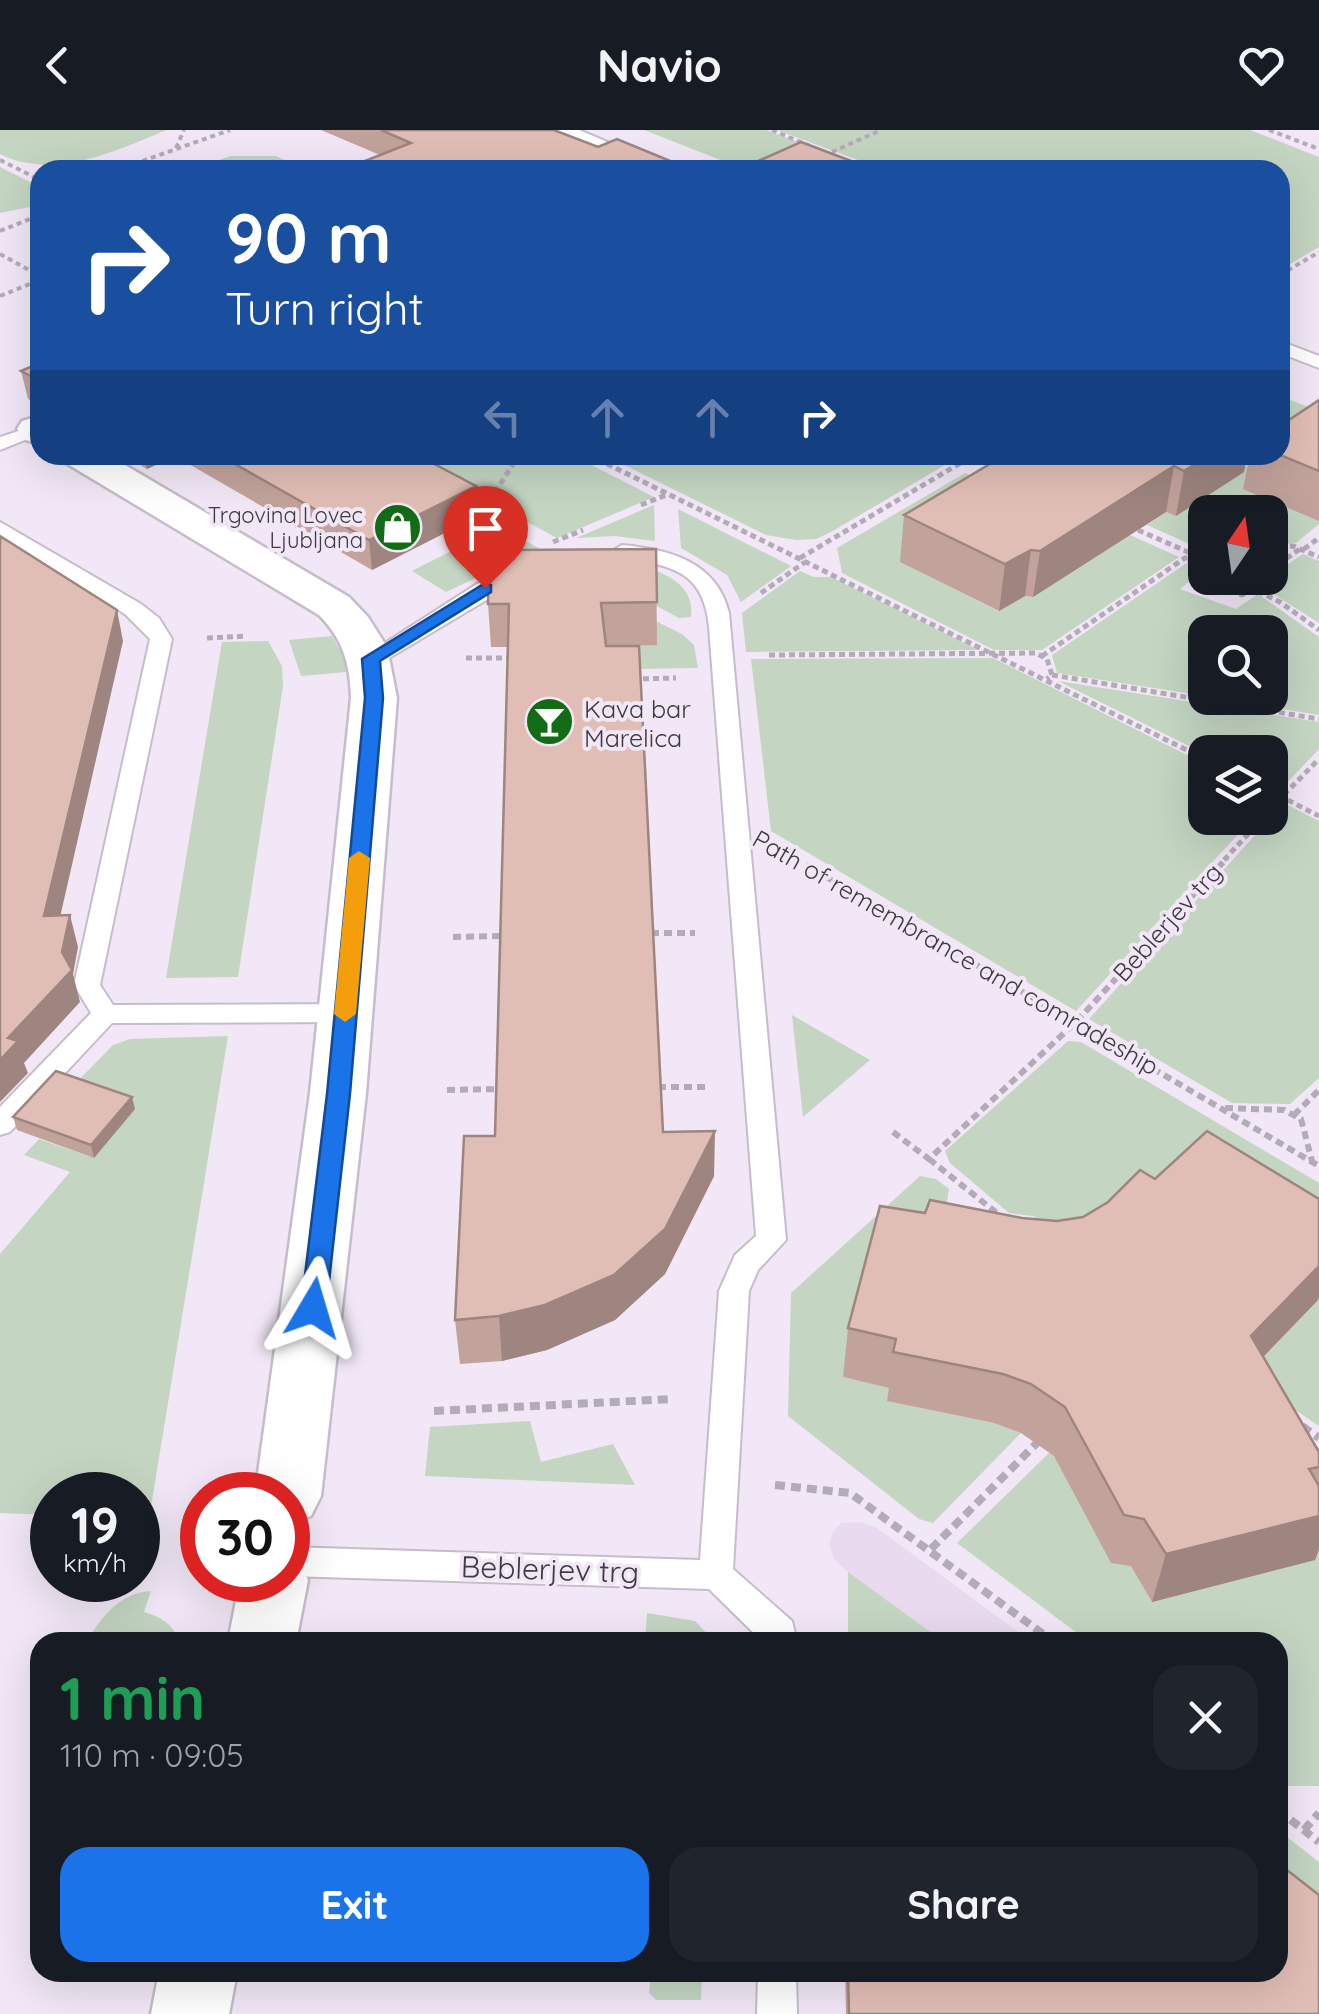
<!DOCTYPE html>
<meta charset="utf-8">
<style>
body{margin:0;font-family:Quicksand,sans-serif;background:#20242c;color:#f1f3f6;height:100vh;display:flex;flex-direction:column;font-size:38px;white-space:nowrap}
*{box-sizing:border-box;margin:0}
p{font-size:32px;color:#9ea1a6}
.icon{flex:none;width:55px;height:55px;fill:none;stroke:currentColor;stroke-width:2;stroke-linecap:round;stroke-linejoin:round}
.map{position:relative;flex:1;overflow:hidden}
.panel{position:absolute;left:30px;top:1502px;width:1258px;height:350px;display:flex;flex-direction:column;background:#171b24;border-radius:30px;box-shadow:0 10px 40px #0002}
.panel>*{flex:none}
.guide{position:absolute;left:30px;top:30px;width:1260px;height:305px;border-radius:30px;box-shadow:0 10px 40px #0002;background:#1a4fa0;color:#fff;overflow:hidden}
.needle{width:65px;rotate:13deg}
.controls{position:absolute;left:1188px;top:365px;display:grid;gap:20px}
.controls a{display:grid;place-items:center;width:100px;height:100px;border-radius:20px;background:#171b24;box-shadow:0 10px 40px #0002;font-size:50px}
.speed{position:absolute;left:30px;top:1342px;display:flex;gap:20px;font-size:50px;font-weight:700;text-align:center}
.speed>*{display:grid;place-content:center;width:130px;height:130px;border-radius:50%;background:#171b24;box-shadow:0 10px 40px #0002;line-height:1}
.speed small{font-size:25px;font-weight:400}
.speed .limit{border:15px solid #d22;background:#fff;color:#111}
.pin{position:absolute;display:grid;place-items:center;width:85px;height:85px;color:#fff;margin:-102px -42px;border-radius:50% 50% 50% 0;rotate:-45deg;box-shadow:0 0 10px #0007}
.pin .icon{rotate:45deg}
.me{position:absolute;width:110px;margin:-55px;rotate:7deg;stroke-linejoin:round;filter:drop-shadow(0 0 8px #0008)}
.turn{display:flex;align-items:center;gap:35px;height:210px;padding:0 30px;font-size:45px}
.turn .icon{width:130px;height:130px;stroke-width:2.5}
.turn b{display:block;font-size:70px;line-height:85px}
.lanes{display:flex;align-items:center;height:95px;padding:0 30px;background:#0003;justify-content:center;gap:50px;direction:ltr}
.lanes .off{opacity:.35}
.round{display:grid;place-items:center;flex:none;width:105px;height:105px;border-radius:30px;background:#20242c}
.summary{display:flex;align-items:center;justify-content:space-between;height:170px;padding:0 30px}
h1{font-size:60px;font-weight:800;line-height:75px;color:#1e9e55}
.primary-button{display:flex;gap:20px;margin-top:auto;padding:20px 30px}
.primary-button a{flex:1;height:115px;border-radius:30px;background:#1a73e8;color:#fff;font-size:40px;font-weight:800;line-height:115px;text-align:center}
.primary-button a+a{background:#20242c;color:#f1f3f6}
header{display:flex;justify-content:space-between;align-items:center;height:130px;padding:0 30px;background:#171b24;font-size:45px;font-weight:800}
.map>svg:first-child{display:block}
.built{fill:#e9daef}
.green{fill:#c4d5c2}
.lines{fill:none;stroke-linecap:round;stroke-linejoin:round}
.lane-casing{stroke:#c6bcca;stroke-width:4}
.street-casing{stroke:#c6bcca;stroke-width:5}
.path-far3{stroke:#b3abb7;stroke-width:4;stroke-dasharray:5 4;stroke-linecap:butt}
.path-far2{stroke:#b3abb7;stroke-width:5;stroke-dasharray:6 4;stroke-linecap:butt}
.path-far1{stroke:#b3abb7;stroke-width:6;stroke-dasharray:8 5;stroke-linecap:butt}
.path{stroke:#b3abb7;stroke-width:8;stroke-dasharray:10 6;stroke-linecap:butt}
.lane{fill:#fff;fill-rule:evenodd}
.street{fill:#fff;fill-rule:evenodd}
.wall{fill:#c2a39c}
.shaded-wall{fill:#9e857f}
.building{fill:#e1beb5;stroke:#9e857f;stroke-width:2.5}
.route{fill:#1a73e8;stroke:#114b97;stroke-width:2.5}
.slow{fill:#f59e0b}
.labels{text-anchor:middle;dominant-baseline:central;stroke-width:8;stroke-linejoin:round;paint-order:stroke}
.far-poi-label{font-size:22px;fill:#3e3a40;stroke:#f1e7f6;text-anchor:end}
.poi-label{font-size:25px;fill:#3e3a40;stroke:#f1e7f6;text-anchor:start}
.street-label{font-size:25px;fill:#3e3a40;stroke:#f1e7f6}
.near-street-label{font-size:30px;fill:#3e3a40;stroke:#f1e7f6}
</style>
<header><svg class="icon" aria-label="back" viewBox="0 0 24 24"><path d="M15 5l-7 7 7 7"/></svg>Navio<svg class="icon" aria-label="heart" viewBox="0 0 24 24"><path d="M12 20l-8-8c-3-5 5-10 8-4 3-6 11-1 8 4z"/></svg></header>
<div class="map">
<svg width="1319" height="1884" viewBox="0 0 1319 1884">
<rect width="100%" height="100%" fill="#f1e7f6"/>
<polygon class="built" points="860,1392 877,1398 1032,1512 848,1512 848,1442 834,1429 829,1415 832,1403 841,1393"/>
<g class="green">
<path d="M 0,0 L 167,0 C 115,21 54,51 0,24 Z"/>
<polygon points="644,0 766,0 806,15 746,40"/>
<polygon points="777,0 1250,0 1319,27 1319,117 1280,140 1280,40 885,40"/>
<polygon points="230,26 276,26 307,40 191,40"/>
<polygon points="0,37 40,57 40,75 0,83"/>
<polygon points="1280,266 1319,281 1319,394 1296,413 1270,416 1270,382 1205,382 1205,421 1147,395 1166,382 1176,386 1210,364 1205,325 1280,325"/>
<polygon points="402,325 576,327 654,367 557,408"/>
<polygon points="604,325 821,325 832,330 842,325 962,325 831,402 816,409 796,410 766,405"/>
<polygon points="965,343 987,353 901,432 998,481 1025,466 1033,467 1119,400 1179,427 1042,520 994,520 842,443 837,418"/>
<polygon points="654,375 655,411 615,406 576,408"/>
<polygon points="678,379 791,436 741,472 727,445 681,418"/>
<polygon points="498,397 539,418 446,462 412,441"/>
<polygon points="1303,424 1319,431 1319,493 1258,454"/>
<polygon points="1188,432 1205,440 1205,445 1200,443 1180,459 1236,479 1258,464 1319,507 1319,585 1213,568 1270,568 1270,502 1205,502 1205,566 1057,543 1052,525"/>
<path d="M 647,437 C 672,447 694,457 691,487 L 679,488 L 636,465 Z"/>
<polygon points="800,441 814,447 831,447 979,520 746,522 742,483"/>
<polygon points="597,462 682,504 694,515 698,538 637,539 623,519 602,516"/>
<polygon points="332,506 344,527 347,542 301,546 289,510"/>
<polygon points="268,511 282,536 283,556 238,847 166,848 222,512"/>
<polygon points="993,528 1205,634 1205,688 1253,688 1076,881 771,701 751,529"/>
<polygon points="1058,551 1319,592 1319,619 1279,661 1270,656 1270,622 1205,624"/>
<polygon points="1284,673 1319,691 1319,948 1290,974 1232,973 1089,889"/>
<polygon points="792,885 870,930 803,987"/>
<polygon points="228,906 149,1389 138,1389 138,1365 52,1365 52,1385 0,1383 0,1124 70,1042 24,1025 39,1009 94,1028 134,980 71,958 113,915 130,909"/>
<polygon points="1068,911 1081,912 1319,1053 1319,1129 1079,1113 1033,1086 1009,1083 950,1033 945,1021"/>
<polygon points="920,1046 936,1049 949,1059 939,1122 843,1247 890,1258 888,1271 994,1293 1021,1303 933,1393 919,1389 788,1286 791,1163"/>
<polygon points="1319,1144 1319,1296 1249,1249 1261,1229 1317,1171"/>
<polygon points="1247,1271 1319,1318 1319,1656 1278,1656 1278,1512 1089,1512 957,1413 1050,1322 1055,1327"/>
<polygon points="530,1291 541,1332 613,1314 635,1355 425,1346 430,1297"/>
<polygon points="848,1442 944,1512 848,1512"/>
<path d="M 151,1461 L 144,1482 C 162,1487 174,1495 179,1512 L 87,1512 C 100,1487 122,1462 151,1461 Z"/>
<polygon points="647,1483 695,1491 715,1512 645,1512"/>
<polygon points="1278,1700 1319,1732 1319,1793 1278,1760"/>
<polygon points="651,1843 702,1843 701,1870 656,1870 649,1863"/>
</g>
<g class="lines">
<defs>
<g id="lane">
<polygon points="557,0 579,0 674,40 652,40"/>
<polygon points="1280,211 1319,226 1319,238 1280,223"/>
<polygon points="40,294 40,304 0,320 0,307"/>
<polygon points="0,392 141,474 159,488 172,509 100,855 113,875 345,874 354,876 358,883 354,890 345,892 112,893 10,1002 0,1005 0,977 91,883 74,855 150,509 125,484 0,407"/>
<path d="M 622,415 C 669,419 717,432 729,483 L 786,1110 L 758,1140 L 749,1161 L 733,1439 L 792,1491 L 797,1512 L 763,1512 L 709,1459 L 288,1446 L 288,1417 L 700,1430 L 719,1161 L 735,1125 L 756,1106 L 709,497 C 703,434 664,437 615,425 L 612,421 Z"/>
<polygon points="523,434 534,440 530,444 379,534 371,536 360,529 477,454"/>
<polygon points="758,1842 796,1842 797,1884 757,1884"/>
</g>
<g id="street">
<polygon points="36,287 40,288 40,314 26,310 17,299 22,291"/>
<path d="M 60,325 L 108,325 L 349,467 L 368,487 L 387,517 L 397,568 L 366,963 L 321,1366 L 311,1386 L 288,1394 L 288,1365 L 255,1365 L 310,963 L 351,568 C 350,534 343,509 319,485 L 66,333 Z"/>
<polygon points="288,1425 298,1429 308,1450 296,1512 228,1512 240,1450 288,1450"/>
<polygon points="159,1842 237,1842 229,1884 151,1884"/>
</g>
</defs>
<use href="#lane" class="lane-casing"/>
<use href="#street" class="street-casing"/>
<g class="path-far3">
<polyline points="772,0 836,27"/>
<polyline points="1269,0 1319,19"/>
<polyline points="176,18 184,0"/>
<polyline points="832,22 881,0"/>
<polyline points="0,30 40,50"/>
<polyline points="117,40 230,0"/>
<polyline points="0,101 40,85"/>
<polyline points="0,124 40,146"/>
<polyline points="1280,145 1319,122"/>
<polyline points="0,166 40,150"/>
</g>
<g class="path-far2">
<polyline points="589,325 1205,629"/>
<polyline points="974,325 999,336"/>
<polyline points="471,372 518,397"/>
<polyline points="641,375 666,365"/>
<polyline points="484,379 519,325"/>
<polyline points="1138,400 1197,426"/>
<polyline points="553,412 583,400"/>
<polyline points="1270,418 1293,416 1319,427"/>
<polyline points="1304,419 1319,408"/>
<polyline points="800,428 974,325"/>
<polyline points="1188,429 1205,436"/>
<polyline points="1270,440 1300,419"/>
<polyline points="1231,448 1280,472 1319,500"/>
<polyline points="1249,455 1259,448"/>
<polyline points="1203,456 1209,452 1242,465 1253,458"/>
<polyline points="761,463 805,432"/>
<polyline points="207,508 246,506"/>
<polyline points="769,525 1036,523 1047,529 1052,545 1047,549"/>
<polyline points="1042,526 1185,428 1205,426"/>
<polyline points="466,528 513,528"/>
<polyline points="1052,545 1319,589"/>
<polyline points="633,549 676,548"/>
<polyline points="1270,661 1319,686"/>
<polyline points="1270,679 1319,629"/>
<polyline points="790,725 799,730"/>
<polyline points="1224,730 1263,688"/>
</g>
<g class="path-far1">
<polyline points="794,728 1319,1036"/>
<polyline points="651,803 695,803"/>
<polyline points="453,807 505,806"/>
<polyline points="658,957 707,957"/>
<polyline points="447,960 501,959"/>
<polyline points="1225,978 1284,980 1301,989 1312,1031"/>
<polyline points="1294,985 1319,960"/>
<polyline points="893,1002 929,1029 1076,892 1227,728"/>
<polyline points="929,1029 1003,1088"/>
</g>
<g class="path">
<polyline points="434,1281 673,1269"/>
<polyline points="1302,1296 1319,1308"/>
<polyline points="775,1355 850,1363 1054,1512"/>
<polyline points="931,1419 1038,1312"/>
<polyline points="1278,1680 1319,1712"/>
<polyline points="1304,1700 1319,1683"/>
</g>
<use href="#lane" class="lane"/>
<use href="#street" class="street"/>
</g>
<g class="wall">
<polygon points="321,0 554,0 598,17 380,25"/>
<polygon points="40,233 40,276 28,269 21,241"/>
<polygon points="1319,270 1319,391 1243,359 1250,325 1280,325"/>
<polygon points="123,325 417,325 476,356 478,386 372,440 175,326 147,339"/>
<polygon points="820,325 842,325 832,330"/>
<polygon points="1005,325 1247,325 1244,342 1176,386 1166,382 1033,467 1025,466 999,481 900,432 904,385"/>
<polygon points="656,419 657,515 606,516 663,1002 714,1046 665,1144 615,1190 547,1220 502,1231 460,1234 455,1190 495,1006 508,517 491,517 488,474"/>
<polygon points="135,979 94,1028 17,1000 13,987"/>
<polygon points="1155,1049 1318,1170 1263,1227 1319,1322 1319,1419 1315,1430 1152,1472 1131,1436 1111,1433 1054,1326 1021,1303 994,1293 887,1271 889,1258 843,1247 848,1198 925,1083 1022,1088 1057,1091 1083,1087"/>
<polygon points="845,1842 1278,1842 1319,1884 846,1884"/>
</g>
<g class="shaded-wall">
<polygon points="145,325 175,325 175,326 147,339"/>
<polygon points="1209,325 1247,325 1244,342 1176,386 1184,341"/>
<polygon points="1174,336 1166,382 1033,467 1040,421"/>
<polygon points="476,356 478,386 372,440 369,410"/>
<polygon points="1031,420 1025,466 999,481 1005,434"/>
<polygon points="117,480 123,511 53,818 44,786"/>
<polygon points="70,785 78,817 73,844 80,872 24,933 28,943 0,972 0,930 8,908 62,822"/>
<polygon points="132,967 135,979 94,1028 91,1015"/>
<polygon points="715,1001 714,1046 665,1144 615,1190 547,1220 502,1231 499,1186"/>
<polygon points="1319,1112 1319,1166 1318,1170 1236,1255 1251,1206"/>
<polygon points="1319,1386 1319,1419 1315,1430 1152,1472 1166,1424"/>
</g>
<g class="building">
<polygon points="381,0 554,0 598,17 617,9 692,40 342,40 411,13"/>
<polygon points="801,12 875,40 738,40"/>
<polygon points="40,233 40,251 21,241"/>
<polygon points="1319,270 1319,341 1280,325 1280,296"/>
<polygon points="219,325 417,325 476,356 369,410"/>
<polygon points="1005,325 1209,325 1184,341 1174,336 1040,421 1031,420 1005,434 904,385"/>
<polygon points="0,406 117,480 44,786 70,785 62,822 72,840 8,908 18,911 0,930"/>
<polygon points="656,419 657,472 601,473 606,516 639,516 663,1002 715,1001 665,1099 614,1145 545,1175 499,1186 455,1190 464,1006 495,1006 509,474 488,474 489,424 497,420"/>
<polygon points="56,941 132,967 91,1015 13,987"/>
<polygon points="1207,1001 1319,1069 1319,1136 1251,1206 1319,1322 1319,1337 1309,1339 1319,1356 1319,1386 1166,1424 1144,1389 1124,1385 1065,1277 1031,1254 1003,1244 893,1222 896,1209 848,1198 880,1076 925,1083 930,1070 1022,1088 1057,1091 1083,1087 1108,1072 1140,1040 1155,1049"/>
<polygon points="1278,1733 1319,1765 1319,1884 849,1884 848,1842 1278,1842"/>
</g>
<polygon class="route" points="485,453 491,455 491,462 380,531 383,568 350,964 326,1178 322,1185 304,1185 301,1178 327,964 365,568 362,529"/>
<polygon class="slow" points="359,721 370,728 356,884 345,892 334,884 349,728"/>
<defs>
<symbol id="shop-disc" viewBox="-11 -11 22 22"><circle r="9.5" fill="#126c15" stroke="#f1e7f6"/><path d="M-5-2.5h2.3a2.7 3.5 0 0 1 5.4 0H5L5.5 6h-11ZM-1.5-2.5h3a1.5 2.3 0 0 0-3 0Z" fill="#fff"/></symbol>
<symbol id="bar-disc" viewBox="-11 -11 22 22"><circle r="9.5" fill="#126c15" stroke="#f1e7f6"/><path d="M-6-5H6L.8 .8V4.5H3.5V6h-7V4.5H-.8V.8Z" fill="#fff"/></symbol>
</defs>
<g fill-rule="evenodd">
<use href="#shop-disc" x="370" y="370" width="55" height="55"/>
<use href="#bar-disc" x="522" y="564" width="55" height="55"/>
</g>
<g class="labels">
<g class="far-poi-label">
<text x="363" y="385">Trgovina Lovec<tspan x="363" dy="25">Ljubljana</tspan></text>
</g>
<g class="poi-label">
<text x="584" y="578">Kava bar<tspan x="584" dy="29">Marelica</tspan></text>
</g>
<g class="street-label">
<text transform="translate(1167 792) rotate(-48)">Beblerjev trg</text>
<text transform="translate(956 822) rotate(30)">Path of remembrance and comradeship</text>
</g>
<g class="near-street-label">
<text transform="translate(550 1439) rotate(2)">Beblerjev trg</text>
</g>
</g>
</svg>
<div class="controls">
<a><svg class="needle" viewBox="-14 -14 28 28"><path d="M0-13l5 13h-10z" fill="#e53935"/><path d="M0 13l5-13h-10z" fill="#9ea1a6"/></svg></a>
<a><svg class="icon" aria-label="search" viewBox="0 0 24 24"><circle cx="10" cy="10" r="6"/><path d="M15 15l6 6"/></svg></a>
<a><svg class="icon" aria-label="layers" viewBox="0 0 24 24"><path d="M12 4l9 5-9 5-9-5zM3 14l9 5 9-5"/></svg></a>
</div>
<div class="speed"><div>19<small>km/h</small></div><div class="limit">30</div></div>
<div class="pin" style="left:485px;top:458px;background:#d93025"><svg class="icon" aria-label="arrive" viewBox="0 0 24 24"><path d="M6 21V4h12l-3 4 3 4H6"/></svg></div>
<svg class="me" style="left:313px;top:1178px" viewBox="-20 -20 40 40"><path d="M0-17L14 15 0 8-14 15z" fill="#1a73e8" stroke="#fff" stroke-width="4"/></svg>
<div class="guide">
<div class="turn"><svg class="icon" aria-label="right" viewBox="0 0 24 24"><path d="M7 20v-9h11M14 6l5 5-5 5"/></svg><div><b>90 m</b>Turn right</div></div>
<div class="lanes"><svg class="icon off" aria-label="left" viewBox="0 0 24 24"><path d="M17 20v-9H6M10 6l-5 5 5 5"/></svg><svg class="icon off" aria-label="ahead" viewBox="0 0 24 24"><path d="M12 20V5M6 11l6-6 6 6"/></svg><svg class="icon off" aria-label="ahead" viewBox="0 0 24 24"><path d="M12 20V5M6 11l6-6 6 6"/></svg><svg class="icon" aria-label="right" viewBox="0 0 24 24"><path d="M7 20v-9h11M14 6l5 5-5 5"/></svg></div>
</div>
<section class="panel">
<div class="summary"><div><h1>1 min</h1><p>110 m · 09:05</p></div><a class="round"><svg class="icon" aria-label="close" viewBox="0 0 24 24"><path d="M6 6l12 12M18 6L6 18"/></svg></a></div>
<div class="primary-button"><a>Exit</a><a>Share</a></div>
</section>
</div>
